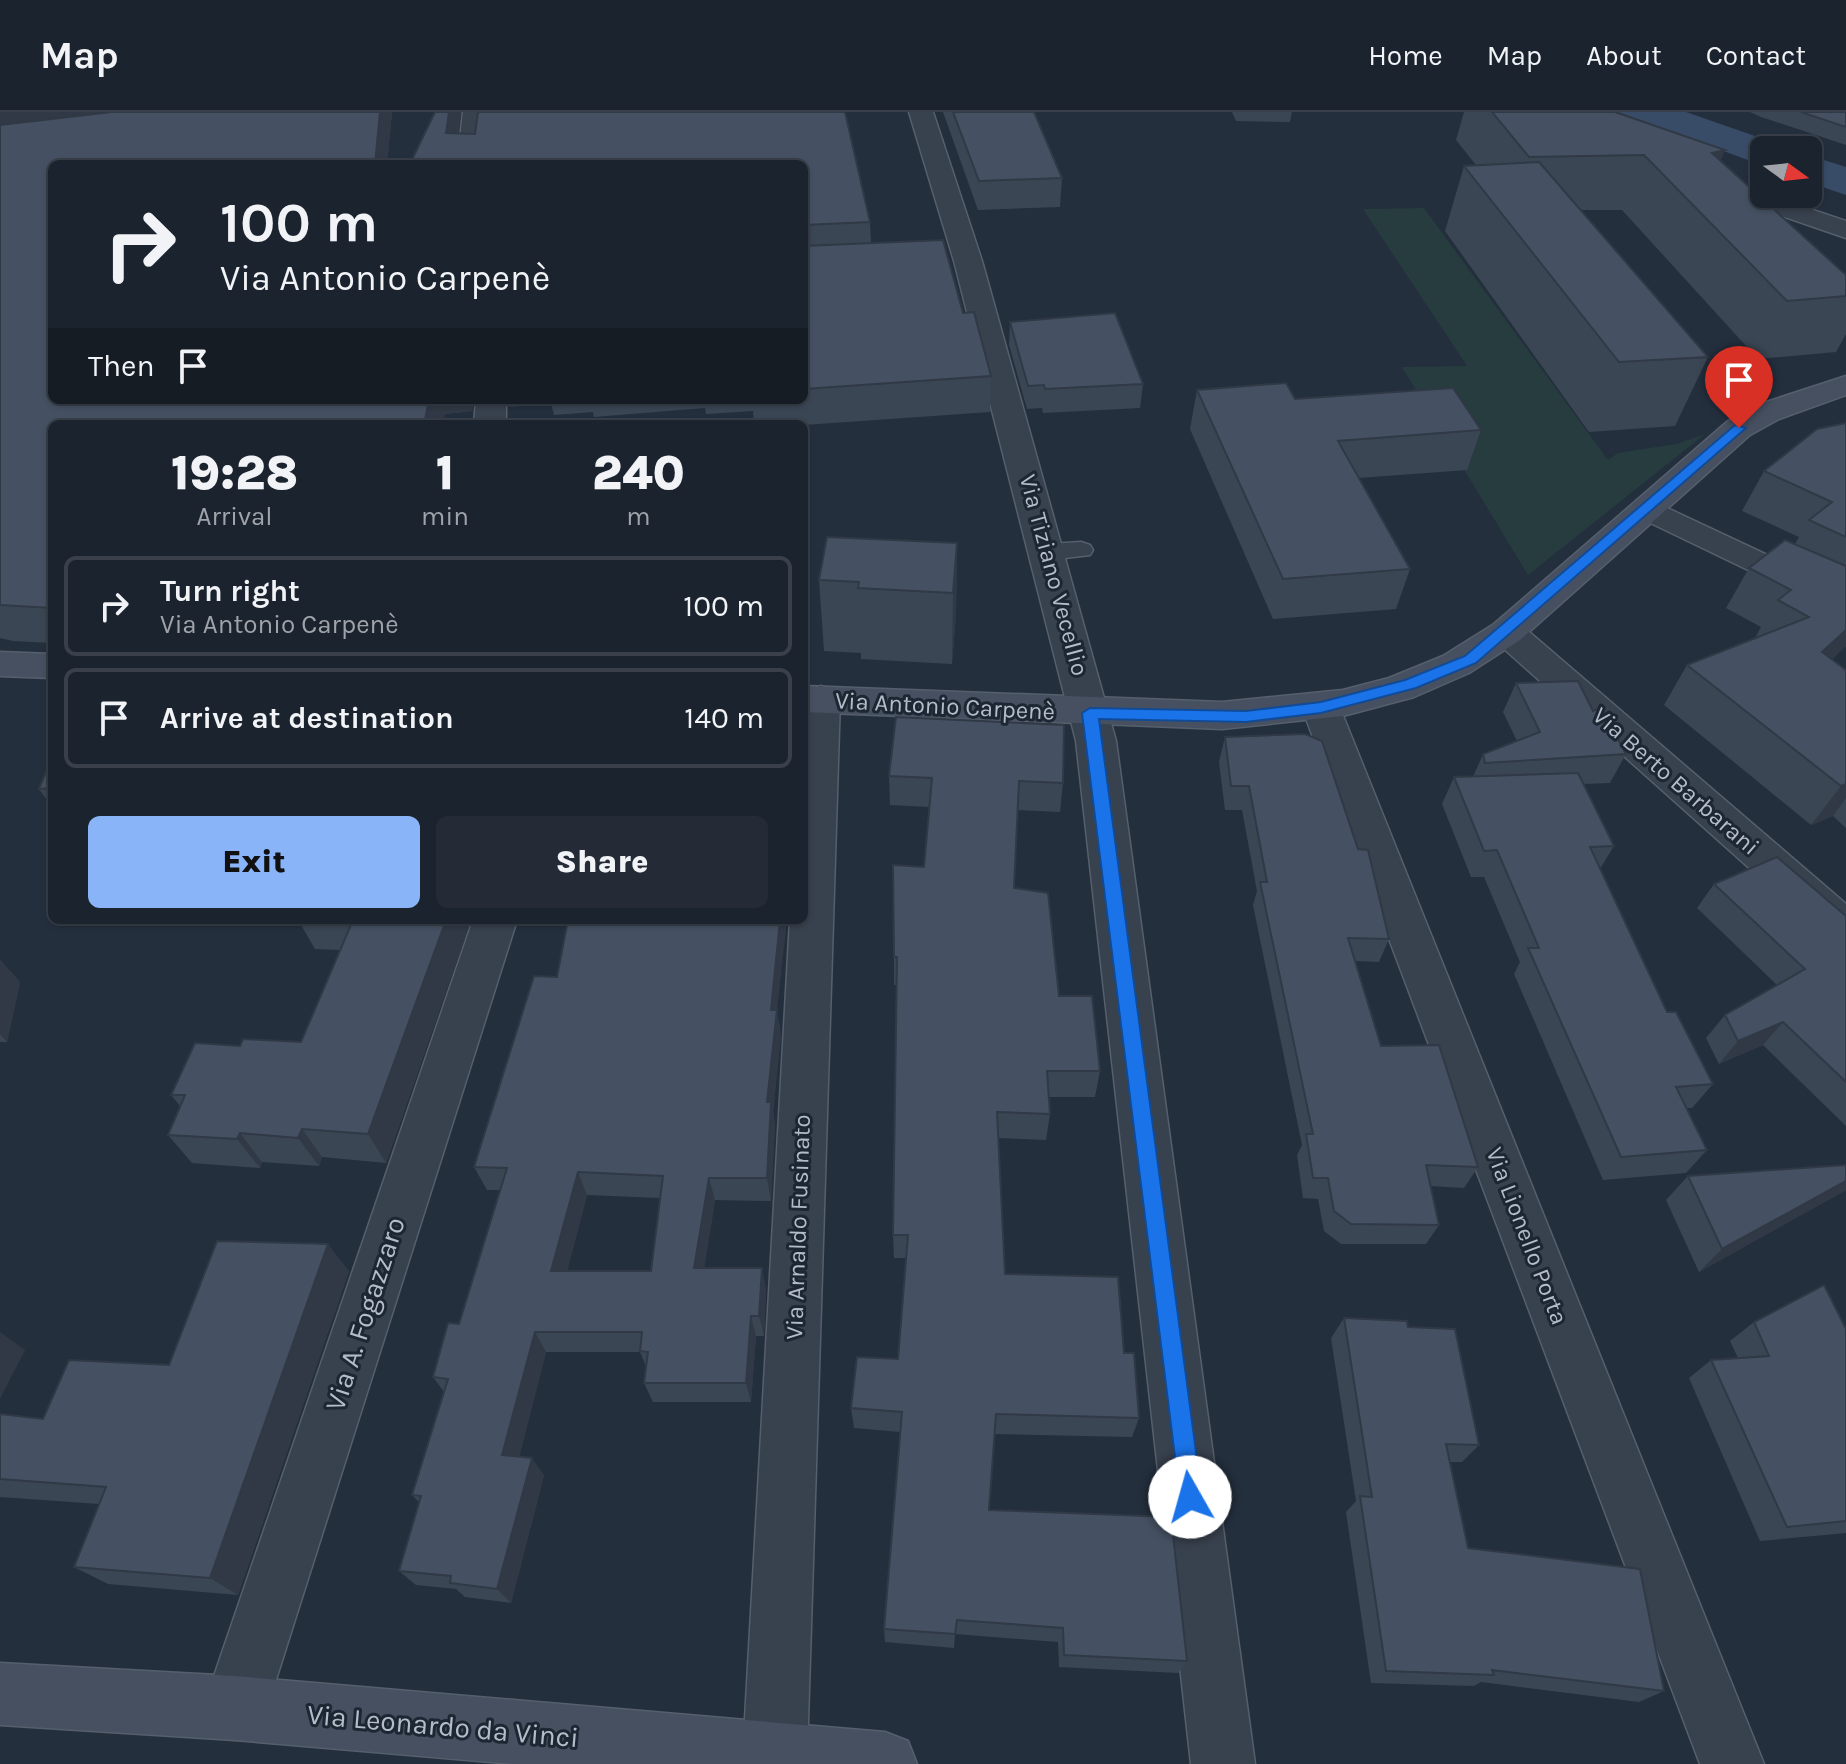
<!DOCTYPE html>
<meta charset="utf-8">
<style>
body{margin:0;font-family:Karla,sans-serif;background:#242b36;color:#f1f3f6;height:100vh;display:flex;flex-direction:column;font-size:30px;white-space:nowrap}
*{box-sizing:border-box;margin:0}
p{font-size:26px;color:#a0a4aa}
.icon{flex:none;width:44px;height:44px;fill:none;stroke:currentColor;stroke-width:2;stroke-linecap:round;stroke-linejoin:round}
.map{position:relative;flex:1;overflow:hidden}
.sheet{position:absolute;left:48px;top:308px;width:760px;height:504px;display:flex;flex-direction:column;background:#1b232e;border-radius:12px;box-shadow:0 2px 6px #0004,0 0 0 2px #39404a}
.sheet>*{flex:none}
.top-card{position:absolute;left:48px;top:48px;width:760px;height:244px;border-radius:12px;box-shadow:0 2px 6px #0004,0 0 0 2px #39404a;background:#1b232e;color:#f1f3f6;overflow:hidden}
.needle{width:52px;rotate:105deg}
.controls{position:absolute;left:1750px;top:24px;display:grid;gap:16px}
.controls a{display:grid;place-items:center;width:72px;height:72px;border-radius:12px;background:#1b232e;box-shadow:0 2px 6px #0004,0 0 0 2px #39404a;font-size:40px}
.pin{position:absolute;display:grid;place-items:center;width:68px;height:68px;color:#fff;margin:-82px -34px;border-radius:50% 50% 50% 0;rotate:-45deg;box-shadow:0 0 8px #0007}
.pin .icon{rotate:45deg}
.me{position:absolute;width:88px;margin:-44px;rotate:353deg;stroke-linejoin:round;filter:drop-shadow(0 0 6px #0008)}
.turn{display:flex;align-items:center;gap:28px;height:168px;padding:0 40px;font-size:36px}
.turn .icon{width:104px;height:104px;stroke-width:2.5}
.turn b{display:block;font-size:56px;line-height:68px}
.then{display:flex;align-items:center;height:76px;padding:0 40px;background:#0003;gap:16px;font-size:30px}
.eta{display:flex;justify-content:space-evenly;align-items:center;height:136px;text-align:center}
.eta b{font-size:48px;font-weight:800;line-height:56px}
.button{display:flex;gap:16px;margin-top:auto;padding:16px 40px}
.button a{flex:1;height:92px;border-radius:12px;background:#8ab4f8;color:#111;font-size:32px;font-weight:800;line-height:92px;text-align:center}
.button a+a{background:#242b36;color:#f1f3f6}
ul{padding:0;list-style:none}
li{display:flex;align-items:center;gap:24px;height:100px;margin:0 16px 12px;padding:0 24px;border:4px solid #39404a;border-radius:12px}
li div{flex:1}
li b{display:block;font-size:30px}
li em{font-style:normal}
header{display:flex;align-items:center;gap:48px;box-sizing:border-box;height:112px;padding:0 40px;background:#1b232e;border-bottom:2px solid #39404a}
header strong{font-size:38px}
nav{display:flex;gap:44px;margin-inline-start:auto;font-size:28px}
.map>svg:first-child{display:block}
.green{fill:#263c3f}
.water{fill:#394c67}
.lines{fill:none;stroke-linecap:round;stroke-linejoin:round}
.lane-casing{stroke:#565f6c;stroke-width:3}
.street-casing{stroke:#565f6c;stroke-width:3}
.secondary-casing{stroke:#565f6c;stroke-width:3}
.lane{fill:#38414e;fill-rule:evenodd}
.street{fill:#38414e;fill-rule:evenodd}
.secondary{fill:#465061;fill-rule:evenodd}
.wall{fill:#3b4654;fill-rule:evenodd}
.shaded-wall{fill:#303945}
.building{fill:#455162;stroke:#303945;stroke-width:2;fill-rule:evenodd}
.route{fill:#1a73e8;stroke:#114b97;stroke-width:2}
.labels{text-anchor:middle;dominant-baseline:central;stroke-width:6;stroke-linejoin:round;paint-order:stroke}
.street-label{font-size:24px;fill:#b4bcc9;stroke:#1d2633}
.near-street-label{font-size:28px;fill:#b4bcc9;stroke:#1d2633}
</style>
<header>
<strong>Map</strong>
<nav><a>Home</a><a>Map</a><a>About</a><a>Contact</a></nav>
</header>
<div class="map">
<svg width="1846" height="1652" viewBox="0 0 1846 1652">
<rect width="100%" height="100%" fill="#242f3e"/>
<polygon class="green" points="1424,96 1608,348 1618,341 1676,332 1705,322 1528,463 1402,255 1467,254 1363,97"/>
<g class="water">
<polygon points="1618,0 1686,0 1795,38 1764,38 1764,54"/>
<polygon points="1808,43 1846,55 1846,83 1808,70"/>
</g>
<g class="lines">
<defs>
<polygon id="lane" points="1081,430 1090,433 1093,438 1090,443 1048,448 1036,440 1048,432"/>
<g id="street">
<polygon points="463,0 487,0 481,52 457,52"/>
<polygon points="909,0 933,0 982,149 1116,629 1255,1652 1191,1652 1076,629 954,149"/>
<polygon points="1712,64 1846,109 1846,126 1703,77 1699,72"/>
<polygon points="476,288 506,288 506,312 474,312"/>
<polygon points="1648,387 1846,480 1846,505 1636,404 1631,397 1636,390"/>
<polygon points="1507,508 1520,512 1846,792 1846,834 1831,829 1494,528 1489,520 1494,512"/>
<polygon points="821,574 834,578 840,587 807,1642 803,1652 747,1652 743,1642 790,808 804,808 804,584 808,578"/>
<polygon points="1321,583 1335,587 1340,596 1764,1652 1700,1652 1302,596 1307,587"/>
<polygon points="473,808 517,808 267,1596 257,1618 235,1628 213,1618 203,1596"/>
</g>
<g id="secondary">
<polygon points="1846,264 1846,283 1779,307 1750,323 1520,528 1469,561 1414,585 1343,604 1222,617 804,600 804,574 1222,590 1343,578 1389,566 1443,544 1494,512 1728,309 1757,293"/>
<polygon points="0,540 52,542 52,566 0,564"/>
<polygon points="0,1551 235,1564 885,1620 908,1629 917,1652 514,1652 235,1628 0,1613"/>
</g>
</defs>
<use href="#lane" class="lane-casing"/>
<use href="#street" class="street-casing"/>
<use href="#secondary" class="secondary-casing"/>
<use href="#lane" class="lane"/>
<use href="#street" class="street"/>
<use href="#secondary" class="secondary"/>
</g>
<g class="wall">
<polygon points="0,0 392,0 387,52 52,52 52,288 475,288 472,299 445,302 52,312 52,531 13,529 0,526"/>
<polygon points="435,0 461,0 458,22 475,22 478,0 845,0 870,110 871,131 943,128 963,201 974,200 991,264 990,300 804,313 754,312 753,299 706,302 705,296 594,305 593,300 554,303 551,291 509,295 507,288 804,288 804,52 410,52"/>
<polygon points="943,0 1034,0 1062,66 1060,95 978,98"/>
<polygon points="1232,0 1292,0 1290,10 1236,9"/>
<polygon points="1464,0 1615,0 1725,38 1720,49 1846,163 1846,222 1836,240 1758,247 1622,98 1581,98 1708,245 1675,314 1589,320 1445,119 1464,54 1476,53 1456,28"/>
<polygon points="1750,0 1846,0 1846,33 1761,5"/>
<polygon points="1010,210 1143,272 1140,296 1043,301 1042,296 1027,297 1009,233"/>
<polygon points="1197,278 1295,287 1481,318 1467,358 1359,366 1410,457 1396,497 1273,507 1190,317"/>
<polygon points="1846,311 1846,534 1832,547 1846,558 1846,716 1833,704 1811,713 1664,593 1687,553 1755,526 1761,515 1726,496 1749,456 1795,432 1799,425 1742,399 1764,359"/>
<polygon points="957,431 956,502 952,552 861,547 861,541 824,539 819,468"/>
<polygon points="1516,571 1593,599 1626,642 1610,671 1583,672 1614,734 1600,757 1667,900 1713,972 1692,996 1686,996 1707,1038 1686,1061 1603,1068 1514,862 1520,850 1484,765 1471,765 1442,692 1454,665 1473,665 1483,642 1517,629 1503,600"/>
<polygon points="1225,625 1358,737 1389,827 1379,850 1355,849 1381,934 1478,1055 1464,1076 1430,1074 1439,1113 1426,1132 1341,1132 1324,1119 1318,1087 1303,1086 1297,1043 1302,1033 1253,793 1257,779 1242,698 1225,698 1219,650"/>
<polygon points="52,645 52,695 39,677"/>
<polygon points="889,664 1063,671 1060,700 1017,698 1014,776 1059,884 1100,959 1095,985 1049,985 1050,1002 1046,1028 998,1026 1005,1162 1124,1241 1139,1306 1132,1325 995,1322 989,1398 1187,1549 1178,1561 1059,1555 1058,1530 955,1522 954,1536 885,1530 884,1517 900,1320 854,1316 851,1296 898,1247 906,1146 894,1146 893,1123 896,873 894,873 894,845 924,755 929,695 890,693"/>
<polygon points="1714,772 1846,804 1846,1014 1763,933 1719,952 1706,926 1725,903 1777,873 1697,796"/>
<polygon points="298,808 471,808 386,1051 322,1045 319,1054 262,1050 260,1056 192,1051 168,1023 180,994 171,983 240,934 301,930 340,838 315,837"/>
<polygon points="0,848 20,870 7,930 0,930"/>
<path d="M 777,899 L 781,923 L 773,999 L 775,1014 L 771,1089 L 715,1088 L 704,1156 L 766,1177 L 764,1224 L 756,1224 L 751,1290 L 653,1290 L 644,1271 L 646,1254 L 640,1240 L 546,1240 L 519,1345 L 544,1363 L 511,1491 L 465,1485 L 456,1477 L 416,1473 L 399,1459 L 419,1390 L 412,1383 L 444,1280 L 433,1265 L 459,1212 L 500,1078 L 487,1078 L 474,1055 ZM 587,1083 L 660,1086 L 651,1159 L 567,1159 Z"/>
<polygon points="1846,1053 1846,1078 1699,1160 1666,1088 1688,1064"/>
<polygon points="349,1159 238,1483 108,1472 74,1455 99,1392 0,1385 0,1302 43,1307 169,1253"/>
<polygon points="1344,1206 1408,1215 1479,1333 1462,1350 1450,1350 1468,1436 1664,1579 1639,1590 1481,1570 1474,1574 1371,1571 1346,1400 1356,1389 1331,1226"/>
<polygon points="1754,1210 1846,1217 1846,1421 1760,1429 1689,1266 1711,1248 1738,1246 1730,1229"/>
</g>
<g class="shaded-wall">
<polygon points="0,0 229,0 0,28"/>
<polygon points="380,0 392,0 387,52 375,52"/>
<polygon points="449,0 461,0 455,52 446,21"/>
<polygon points="1725,38 1701,93 1712,41"/>
<polygon points="429,288 475,288 472,299 445,302 443,312 424,312"/>
<polygon points="507,288 551,288 551,291 509,295"/>
<polygon points="957,431 956,502 952,552 953,481"/>
<polygon points="1846,518 1846,534 1796,580 1822,540"/>
<polygon points="1846,672 1846,686 1833,704 1811,713 1841,674"/>
<polygon points="446,808 471,808 386,1051 368,1022"/>
<polygon points="780,808 787,808 777,899 781,923 773,999 775,1014 771,1089 767,1066 767,990 771,898"/>
<polygon points="0,848 20,870 7,930 0,922"/>
<polygon points="1783,910 1763,933 1719,952 1738,929"/>
<polygon points="302,1017 322,1045 319,1054 298,1026"/>
<polygon points="240,1021 262,1050 260,1056 237,1027"/>
<polygon points="578,1060 587,1083 562,1180 551,1159"/>
<polygon points="709,1066 715,1088 701,1177 694,1156"/>
<polygon points="1846,1069 1846,1078 1699,1160 1722,1137"/>
<polygon points="328,1132 349,1159 238,1483 210,1466"/>
<polygon points="762,1156 766,1177 764,1224 759,1204"/>
<polygon points="751,1204 756,1224 751,1290 746,1271"/>
<polygon points="0,1220 25,1238 0,1287"/>
<polygon points="535,1220 546,1240 515,1360 502,1343"/>
<polygon points="532,1346 544,1363 511,1491 497,1477"/>
</g>
<g class="building">
<polygon points="112,0 380,0 375,52 52,52 52,288 429,288 424,312 52,312 52,496 0,493 0,13"/>
<polygon points="435,0 449,0 446,21 475,22 478,0 845,0 870,110 804,113 804,52 410,52"/>
<polygon points="953,0 1034,0 1062,66 979,69"/>
<polygon points="1492,0 1615,0 1725,38 1712,41 1846,163 1846,184 1787,189 1644,43 1529,45"/>
<polygon points="1801,0 1846,0 1846,15"/>
<polygon points="1539,50 1708,245 1619,250 1464,54"/>
<polygon points="943,128 963,201 974,200 991,264 804,277 804,134"/>
<polygon points="1115,201 1143,272 1045,277 1044,273 1028,274 1010,210"/>
<polygon points="1286,271 1295,287 1453,276 1481,318 1338,329 1410,457 1283,467 1197,278"/>
<polygon points="1846,311 1846,425 1809,408 1832,390 1764,359 1817,317"/>
<polygon points="827,425 957,431 953,481 858,476 859,470 819,468"/>
<polygon points="1785,428 1846,454 1846,518 1822,540 1846,558 1846,672 1841,674 1687,553 1809,505 1778,488 1791,478 1749,456"/>
<polygon points="1578,569 1593,599 1601,596 1626,642 1485,651 1483,642 1540,620 1516,571"/>
<polygon points="896,605 1064,613 1063,671 1019,669 1014,776 1048,781 1059,884 1092,884 1100,959 1047,959 1050,1002 997,1000 1005,1162 1118,1165 1124,1241 1134,1241 1139,1306 996,1302 989,1398 1171,1405 1187,1549 1064,1543 1063,1516 957,1508 955,1522 884,1517 902,1300 851,1296 857,1245 898,1247 908,1123 893,1123 897,845 894,845 893,753 924,755 932,666 889,664"/>
<polygon points="1305,622 1322,629 1358,737 1368,738 1389,827 1348,826 1381,934 1439,933 1478,1055 1426,1053 1439,1113 1351,1112 1334,1099 1328,1066 1313,1066 1306,1022 1313,1022 1260,770 1267,770 1249,674 1231,674 1225,625"/>
<polygon points="52,645 52,676 39,677"/>
<polygon points="1578,661 1614,734 1590,735 1667,900 1676,900 1713,972 1676,975 1707,1038 1621,1045 1528,836 1539,836 1497,738 1484,739 1454,665"/>
<polygon points="1777,745 1846,804 1846,970 1783,910 1738,929 1725,903 1805,857 1714,772"/>
<polygon points="352,808 446,808 368,1022 302,1017 298,1026 240,1021 237,1027 168,1023 185,983 171,983 195,931 240,934 243,927 301,930 353,808"/>
<path d="M 568,808 L 780,808 L 771,898 L 777,898 L 767,990 L 771,990 L 767,1066 L 709,1066 L 694,1156 L 762,1156 L 759,1204 L 751,1204 L 746,1271 L 644,1271 L 648,1240 L 640,1239 L 642,1220 L 535,1220 L 502,1343 L 532,1346 L 497,1477 L 450,1471 L 451,1464 L 399,1459 L 421,1384 L 412,1383 L 448,1267 L 433,1265 L 448,1211 L 459,1212 L 507,1056 L 474,1055 L 534,864 L 557,865 ZM 578,1060 L 663,1064 L 651,1159 L 551,1159 Z"/>
<polygon points="1846,1053 1846,1069 1722,1137 1688,1064"/>
<polygon points="217,1129 328,1132 210,1466 74,1455 106,1375 0,1367 0,1302 43,1307 69,1248 169,1253"/>
<polygon points="1824,1173 1846,1217 1846,1409 1787,1415 1711,1248 1769,1244 1754,1210"/>
<polygon points="1344,1206 1407,1209 1408,1215 1455,1217 1479,1333 1446,1332 1468,1436 1640,1457 1664,1579 1492,1558 1494,1563 1386,1559 1360,1384 1372,1385"/>
</g>
<polygon class="route" points="1735,313 1746,316 1476,551 1416,576 1321,601 1246,610 1099,607 1202,1385 1198,1393 1190,1397 1181,1393 1082,601 1090,596 1246,599 1321,590 1405,568 1465,544"/>
<g class="labels">
<g class="street-label">
<text transform="translate(1054 463) rotate(75)">Via Tiziano Vecellio</text>
<text transform="translate(945 594) rotate(3)">Via Antonio Carpenè</text>
<text transform="translate(1676 669) rotate(41)">Via Berto Barbarani</text>
<text transform="translate(798 1115) rotate(-88)">Via Arnaldo Fusinato</text>
<text transform="translate(1527 1124) rotate(69)">Via Lionello Porta</text>
</g>
<g class="near-street-label">
<text transform="translate(365 1202) rotate(-72)">Via A. Fogazzaro</text>
<text transform="translate(443 1614) rotate(5)">Via Leonardo da Vinci</text>
</g>
</g>
</svg>
<div class="controls">
<a><svg class="needle" viewBox="-14 -14 28 28"><path d="M0-13l5 13h-10z" fill="#e53935"/><path d="M0 13l5-13h-10z" fill="#a0a4aa"/></svg></a>
</div>
<div class="pin" style="left:1739px;top:316px;background:#d93025"><svg class="icon" aria-label="arrive" viewBox="0 0 24 24"><path d="M6 21V4h12l-3 4 3 4H6"/></svg></div>
<svg class="me" style="left:1190px;top:1385px" viewBox="-20 -20 40 40"><circle r="19" fill="#fff"/><path d="M0-13L10 11 0 6-10 11z" fill="#1a73e8"/></svg>
<div class="top-card">
<div class="turn"><svg class="icon" aria-label="right" viewBox="0 0 24 24"><path d="M7 20v-9h11M14 6l5 5-5 5"/></svg><div><b>100 m</b>Via Antonio Carpenè</div></div>
<div class="then">Then<svg class="icon" aria-label="arrive" viewBox="0 0 24 24"><path d="M6 21V4h12l-3 4 3 4H6"/></svg></div>
</div>
<section class="sheet">
<div class="eta">
<div><b>19:28</b><p>Arrival</p></div>
<div><b>1</b><p>min</p></div>
<div><b>240</b><p>m</p></div>
</div>
<ul>
<li><svg class="icon" aria-label="right" viewBox="0 0 24 24"><path d="M7 20v-9h11M14 6l5 5-5 5"/></svg><div><b>Turn right</b><p>Via Antonio Carpenè</p></div><em>100 m</em></li>
<li><svg class="icon" aria-label="arrive" viewBox="0 0 24 24"><path d="M6 21V4h12l-3 4 3 4H6"/></svg><div><b>Arrive at destination</b></div><em>140 m</em></li>
</ul>
<div class="button"><a>Exit</a><a>Share</a></div>
</section>
</div>
